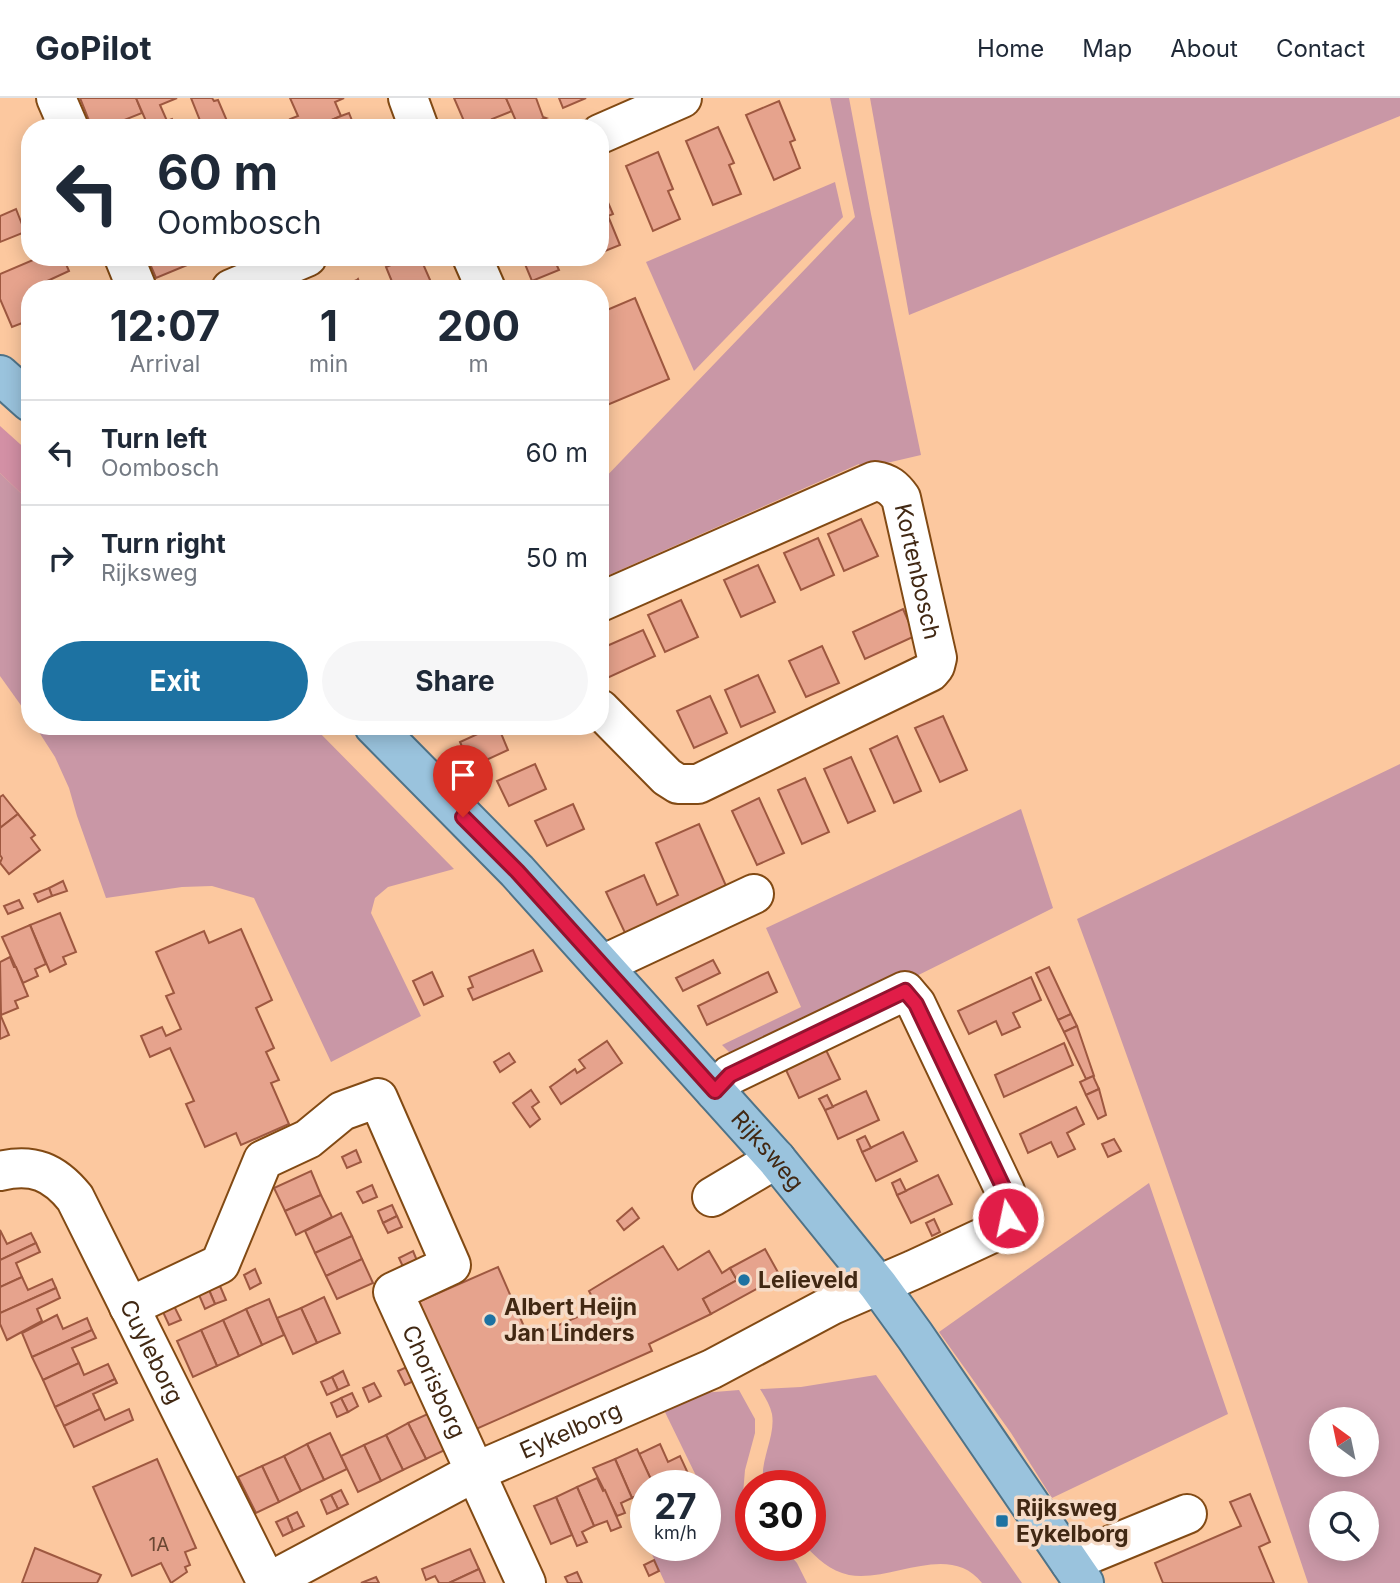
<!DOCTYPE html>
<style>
body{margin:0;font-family:Inter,sans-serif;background:#f6f6f7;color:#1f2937;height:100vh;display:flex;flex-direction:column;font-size:26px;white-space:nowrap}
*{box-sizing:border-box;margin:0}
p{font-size:23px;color:#747a83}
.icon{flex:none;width:38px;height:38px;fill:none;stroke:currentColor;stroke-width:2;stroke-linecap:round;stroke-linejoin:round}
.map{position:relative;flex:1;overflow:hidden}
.side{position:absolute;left:21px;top:182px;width:588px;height:455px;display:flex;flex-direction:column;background:#fff;border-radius:28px;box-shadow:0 4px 18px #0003}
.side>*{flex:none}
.hud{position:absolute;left:21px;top:21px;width:588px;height:147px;border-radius:28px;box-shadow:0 4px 18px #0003;background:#fff;color:#1f2937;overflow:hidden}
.needle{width:46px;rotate:327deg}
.controls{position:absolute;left:1309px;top:1309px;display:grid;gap:14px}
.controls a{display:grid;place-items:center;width:70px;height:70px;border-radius:50%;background:#fff;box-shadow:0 4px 18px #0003;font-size:35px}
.speed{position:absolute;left:630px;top:1372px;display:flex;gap:14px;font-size:35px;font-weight:700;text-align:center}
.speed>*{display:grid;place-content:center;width:91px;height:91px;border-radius:50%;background:#fff;box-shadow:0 4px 18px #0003;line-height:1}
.speed small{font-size:18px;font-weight:400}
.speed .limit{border:10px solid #d22;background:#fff;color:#111}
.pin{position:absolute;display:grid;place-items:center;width:60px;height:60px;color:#fff;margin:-72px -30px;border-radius:50% 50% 50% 0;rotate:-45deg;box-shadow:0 0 7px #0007}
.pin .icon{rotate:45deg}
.me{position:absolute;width:77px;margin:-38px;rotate:350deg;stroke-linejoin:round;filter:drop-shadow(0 0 5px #0008)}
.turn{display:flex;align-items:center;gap:24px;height:147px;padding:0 21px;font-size:32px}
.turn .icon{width:91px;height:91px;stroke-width:2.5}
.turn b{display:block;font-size:49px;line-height:60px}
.eta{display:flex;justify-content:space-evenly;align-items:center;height:119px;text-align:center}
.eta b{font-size:42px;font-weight:700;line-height:49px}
.action{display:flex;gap:14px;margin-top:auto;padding:14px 21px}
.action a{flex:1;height:80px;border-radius:42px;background:#1d72a2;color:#fff;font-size:28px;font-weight:700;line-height:80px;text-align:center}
.action a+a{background:#f6f6f7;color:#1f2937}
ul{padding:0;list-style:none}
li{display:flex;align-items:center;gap:21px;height:105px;padding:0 21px;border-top:2px solid #e0e1e3}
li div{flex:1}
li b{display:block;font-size:26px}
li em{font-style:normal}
header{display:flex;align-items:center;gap:42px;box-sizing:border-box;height:98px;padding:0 35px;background:#fff;border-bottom:2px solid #e0e1e3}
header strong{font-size:33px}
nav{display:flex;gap:38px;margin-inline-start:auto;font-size:24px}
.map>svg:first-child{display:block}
.green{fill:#c997a6;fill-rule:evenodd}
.forest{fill:#d390a5}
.building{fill:#e6a38d;stroke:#9e5840;stroke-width:2}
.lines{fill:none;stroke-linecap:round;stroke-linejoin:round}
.minor-casing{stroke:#824a14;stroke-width:42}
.major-casing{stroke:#4f7388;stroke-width:42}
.minor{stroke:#fff;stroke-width:38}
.major{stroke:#9ac3dd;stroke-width:38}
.route-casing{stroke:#92132f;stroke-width:18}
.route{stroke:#e11d48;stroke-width:12}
.poi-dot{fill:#1d72a2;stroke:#f6dbc7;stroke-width:2.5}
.labels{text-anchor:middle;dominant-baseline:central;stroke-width:7;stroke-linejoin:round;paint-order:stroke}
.number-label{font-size:19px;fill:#6a4732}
.street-label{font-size:23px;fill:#412813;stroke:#f6dbc7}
.poi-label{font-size:23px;font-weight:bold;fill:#412813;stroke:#f6dbc7;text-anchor:start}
</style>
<header>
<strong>GoPilot</strong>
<nav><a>Home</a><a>Map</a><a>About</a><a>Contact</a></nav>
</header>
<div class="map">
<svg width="1400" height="1485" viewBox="0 0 1400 1485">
<rect width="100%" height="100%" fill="#fcc89f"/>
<g class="green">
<polygon points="830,0 849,0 871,116 921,357 861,371 859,366 600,481 600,385 855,119"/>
<polygon points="870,0 1400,0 1400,18 909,217"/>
<polygon points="835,84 843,119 694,273 646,164"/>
<polygon points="0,375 30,404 30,620 0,578"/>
<polygon points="35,628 313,628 454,771 388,789 375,800 371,815 421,918 331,964 254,800 212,788 182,789 106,800 77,718 69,690 55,659"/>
<path d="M 1400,666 L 1400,1485 L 1308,1485 C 1233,1263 1159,1041 1077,821 ZM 1321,1321 L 1367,1321 L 1367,1367 L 1321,1367 ZM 1321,1405 L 1367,1405 L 1367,1451 L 1321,1451 Z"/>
<polygon points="1021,711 1053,810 814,929 744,969 722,947 801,909 766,830"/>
<polygon points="1149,1085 1228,1316 1052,1400 1011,1335 939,1234"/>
<path d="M 876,1277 L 1022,1485 L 982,1485 C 949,1443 891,1485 849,1477 C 830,1473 817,1460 804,1447 L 810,1447 L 810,1388 L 764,1388 C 758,1364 776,1340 772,1316 C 770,1307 765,1299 760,1291 L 801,1289 Z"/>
<polygon points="739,1292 755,1321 755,1335 745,1372 743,1396 751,1412 751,1447 781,1447 797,1465 807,1485 665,1485 650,1452 658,1447 705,1447 705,1422 715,1417 705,1397 705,1388 701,1388 663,1310 690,1296"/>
</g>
<polygon class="forest" points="0,328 30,355 30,404 0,375"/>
<g class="building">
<polygon points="80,0 136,0 142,15 114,26 115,30 92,30"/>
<polygon points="136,0 177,0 160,7 167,23 172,21 175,30 149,30"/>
<polygon points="191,0 212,0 214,3 218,2 230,30 203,30"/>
<polygon points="290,0 344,0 335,4 341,18 313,30 293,30 290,21 298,18"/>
<polygon points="454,0 506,0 512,13 492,21 495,30 467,30"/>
<polygon points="506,0 536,0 543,19 546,20 519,30"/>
<polygon points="559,0 586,0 563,10"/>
<polygon points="779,3 795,42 790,44 800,70 774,82 746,17"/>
<polygon points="349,15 355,30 313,30 341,18"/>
<polygon points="718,29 734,65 729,67 741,96 713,107 686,43"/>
<polygon points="658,54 673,91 668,93 680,121 653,133 626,68"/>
<polygon points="600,86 613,116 608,118 620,147 600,155"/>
<polygon points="16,111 25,134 0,144 0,118"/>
<polygon points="40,159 63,159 69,173 30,191 30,222 12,229 0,201 0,176"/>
<polygon points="147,159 204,159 204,160 156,180"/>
<polygon points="410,159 420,159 434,191 395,191 386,169"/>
<polygon points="522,159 553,159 559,172 532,183"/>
<polygon points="358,181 362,191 335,191 357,182"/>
<polygon points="635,200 669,281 600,310 600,215"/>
<polygon points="861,421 878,458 844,473 828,436"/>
<polygon points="818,440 834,477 801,492 784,455"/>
<polygon points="758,467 775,504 741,519 724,482"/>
<polygon points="681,502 698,539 665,554 648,517"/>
<polygon points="903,511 915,538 865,561 853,534"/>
<polygon points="643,532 655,558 605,581 600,571 600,551"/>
<polygon points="822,548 839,585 806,599 789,563"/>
<polygon points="758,577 775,614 741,629 725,592"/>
<polygon points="710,598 727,635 694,650 677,613"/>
<polygon points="943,618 967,672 940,684 915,630"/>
<polygon points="495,628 498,628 508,652 471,669 460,644"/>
<polygon points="897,638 921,693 894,705 870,651"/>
<polygon points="851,659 875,713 848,725 824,671"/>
<polygon points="535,666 546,691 509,708 497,683"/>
<polygon points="805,680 829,734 802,746 778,692"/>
<polygon points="3,697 18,716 0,730 0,699"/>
<polygon points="759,700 784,755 757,767 732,713"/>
<polygon points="573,706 584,731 547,748 535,723"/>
<polygon points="18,716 35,737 31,740 40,752 9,776 0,765 2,760 0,757 0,730"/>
<polygon points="699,726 730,797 626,837 606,794 644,777 657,807 678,797 656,745"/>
<polygon points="63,783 67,793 52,798 49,790"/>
<polygon points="49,790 52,798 38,804 34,796"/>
<polygon points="19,802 23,810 8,816 4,808"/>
<polygon points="60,815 76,854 63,859 66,866 50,874 30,827"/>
<polygon points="30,827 46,866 35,871 38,878 23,885 2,839"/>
<polygon points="241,831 272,902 256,910 274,950 266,954 279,982 271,985 289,1026 241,1047 236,1035 205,1049 186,1006 194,1003 170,950 150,959 141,938 162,929 166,938 181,931 166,898 174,895 156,854 204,833 209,845"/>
<polygon points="533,852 542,873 473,902 468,891 473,889 469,879"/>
<polygon points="10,859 14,869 16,869 28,898 15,903 18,910 1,917 0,864"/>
<polygon points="713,862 720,875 683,893 676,880"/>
<polygon points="1049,869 1071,916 1058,922 1036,875"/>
<polygon points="432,874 443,898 424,907 413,883"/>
<polygon points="768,874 777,894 707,927 698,908"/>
<polygon points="1031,879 1041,902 1013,915 1020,929 1002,937 996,923 969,936 958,913"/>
<polygon points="0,916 9,937 0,941"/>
<polygon points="1071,916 1077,928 1064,934 1058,922"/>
<polygon points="1077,928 1094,978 1086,981 1064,934"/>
<polygon points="607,943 622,965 561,1006 550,989 575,971 577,975 585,970 579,962"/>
<polygon points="1064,945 1073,967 1004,999 995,977"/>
<polygon points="826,952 840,981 799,1000 786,972"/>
<polygon points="509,955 515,964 500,974 494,964"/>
<polygon points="1093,978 1099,991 1086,997 1080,984"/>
<polygon points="1099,991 1106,1017 1098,1021 1086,997"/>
<polygon points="531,992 539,1004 532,1009 540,1021 530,1029 513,1005"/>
<polygon points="866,993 879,1022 838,1041 825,1012"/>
<polygon points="827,997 833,1009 825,1012 819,1001"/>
<polygon points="1076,1009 1084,1026 1067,1035 1075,1051 1058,1059 1051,1044 1028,1055 1020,1036"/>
<polygon points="903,1034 917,1063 876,1083 862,1054"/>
<polygon points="865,1038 871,1050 862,1054 857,1042"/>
<polygon points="1114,1041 1121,1053 1108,1059 1102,1046"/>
<polygon points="356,1052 361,1064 347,1070 342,1059"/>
<polygon points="311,1073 321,1097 285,1113 274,1090"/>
<polygon points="938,1077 952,1106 911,1125 897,1097"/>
<polygon points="900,1081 906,1093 897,1097 892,1085"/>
<polygon points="372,1087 377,1099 363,1105 357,1094"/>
<polygon points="321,1097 332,1119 296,1137 285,1113"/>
<polygon points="392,1107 397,1118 383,1125 378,1113"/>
<polygon points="632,1110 639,1120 624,1132 617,1123"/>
<polygon points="341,1115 352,1138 315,1155 305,1133"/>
<polygon points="397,1118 402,1129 388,1135 383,1125"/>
<polygon points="934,1121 940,1134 932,1138 926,1125"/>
<polygon points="0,1132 7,1146 31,1135 36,1145 0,1162"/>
<polygon points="352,1138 362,1161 326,1178 315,1155"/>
<polygon points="36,1145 40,1154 16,1165 22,1179 0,1189 0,1162"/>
<polygon points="663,1148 678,1172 709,1153 722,1175 730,1170 737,1182 703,1201 711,1216 649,1246 652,1253 474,1332 418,1204 498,1169 529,1240 598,1210 589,1193"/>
<polygon points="765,1151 780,1178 711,1216 703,1201 737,1182 730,1170"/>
<polygon points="413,1153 418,1165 404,1171 399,1160"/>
<polygon points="362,1161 373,1185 337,1201 326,1178"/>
<polygon points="255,1171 261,1185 250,1191 244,1177"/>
<polygon points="22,1179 28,1192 52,1181 56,1190 0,1215 0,1189"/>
<polygon points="220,1188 226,1202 215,1206 209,1192"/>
<polygon points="56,1190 60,1200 37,1211 42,1223 7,1242 0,1226 0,1215"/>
<polygon points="209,1192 215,1206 205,1211 199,1197"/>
<polygon points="324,1199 340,1235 317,1245 301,1210"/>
<polygon points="269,1201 284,1237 262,1247 246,1211"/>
<polygon points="174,1208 181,1222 169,1227 163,1214"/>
<polygon points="301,1210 317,1245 293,1256 277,1220"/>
<polygon points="246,1211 262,1247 239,1258 223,1222"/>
<polygon points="57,1217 63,1231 87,1220 92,1232 32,1259 22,1235"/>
<polygon points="223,1222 239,1258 217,1268 201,1232"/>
<polygon points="92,1232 96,1240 72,1250 79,1265 43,1282 32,1259"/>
<polygon points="201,1232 217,1268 193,1279 177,1243"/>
<polygon points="79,1265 84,1277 108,1266 115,1281 55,1309 43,1282"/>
<polygon points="409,1268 416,1282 405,1287 398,1273"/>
<polygon points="343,1273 349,1287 338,1292 332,1279"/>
<polygon points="332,1279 338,1292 327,1297 321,1284"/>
<polygon points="115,1281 117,1285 93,1296 100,1311 64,1328 55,1309"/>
<polygon points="374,1285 381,1298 369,1304 363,1290"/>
<polygon points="352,1295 358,1308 348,1314 341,1300"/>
<polygon points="341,1300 348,1314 337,1319 331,1305"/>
<polygon points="100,1311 105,1322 129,1311 133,1322 74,1349 64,1328"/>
<polygon points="432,1314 449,1350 426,1361 408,1325"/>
<polygon points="408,1325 426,1361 403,1372 386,1337"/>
<polygon points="330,1335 347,1371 324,1382 307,1346"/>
<polygon points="386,1337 403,1372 381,1383 364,1347"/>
<polygon points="307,1346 324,1382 301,1393 284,1358"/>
<polygon points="660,1346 668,1364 680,1358 692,1384 684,1388 654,1388 639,1356"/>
<polygon points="364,1347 381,1383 358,1394 341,1358"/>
<polygon points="637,1351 654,1388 646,1388 646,1397 645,1394 632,1400 615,1361"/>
<polygon points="284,1358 301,1393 279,1404 262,1368"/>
<polygon points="157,1361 196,1450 185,1454 190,1467 185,1469 187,1474 171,1485 161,1465 132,1478 93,1389"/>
<polygon points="615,1361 632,1400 621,1405 625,1415 617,1418 593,1370"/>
<polygon points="262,1368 279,1404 256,1415 238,1379"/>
<polygon points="597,1380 603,1393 605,1392 621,1429 611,1433 607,1423 594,1428 577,1389"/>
<polygon points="577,1389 594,1428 582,1434 587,1444 577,1448 556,1399"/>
<polygon points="341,1392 348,1406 338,1411 331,1397"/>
<polygon points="1250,1396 1270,1444 1259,1449 1274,1485 1163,1485 1155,1465 1241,1428 1230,1404"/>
<polygon points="331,1397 338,1411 327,1416 321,1402"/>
<polygon points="556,1399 572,1437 551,1446 534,1408"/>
<polygon points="297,1414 304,1428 293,1433 287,1419"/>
<polygon points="287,1419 293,1433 283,1438 276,1424"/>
<polygon points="35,1450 101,1477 97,1485 22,1485"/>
<polygon points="470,1451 479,1471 449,1485 439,1485 435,1478 426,1482 422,1471"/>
<polygon points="654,1462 659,1473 649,1478 644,1467"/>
<polygon points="479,1471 485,1485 449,1485"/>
<polygon points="577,1474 582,1485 568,1485 565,1479"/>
<polygon points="376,1479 379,1485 361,1485"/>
</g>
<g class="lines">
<defs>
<g id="minor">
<polyline points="56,0 69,30"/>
<polyline points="408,0 419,30"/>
<polyline points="600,36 682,0"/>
<polyline points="124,159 137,191"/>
<polyline points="472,159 486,191"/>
<polyline points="231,191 307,159"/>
<path id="s1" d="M 600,504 L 875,383 C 888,385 894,390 901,400 L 937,560 L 935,568 L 930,574 L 698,686 L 678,686 L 667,679 L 600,611"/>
<polyline points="602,867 754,796"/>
<path id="s2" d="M 0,1073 C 33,1065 54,1074 75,1100 L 267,1485"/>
<polyline points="712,1099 776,1061"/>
<path id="s3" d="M 129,1209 L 220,1166 L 263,1062 L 308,1041 L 342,1013 L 378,1000 L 451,1167 L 393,1194 L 526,1485"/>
<polyline points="1070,1464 1187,1416"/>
<path id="s4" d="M 267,1485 L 475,1374 L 712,1271 L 832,1207 L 913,1172 L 997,1133 L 1008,1120 L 1010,1107 L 1005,1093 L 916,906 L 905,893 L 730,977 L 715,993"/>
</g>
<g id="major">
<polyline points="0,277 30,304"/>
<path id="s5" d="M 374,628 L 517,773 L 776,1061 L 878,1187 L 915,1238 L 1084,1485"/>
</g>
</defs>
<use href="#minor" class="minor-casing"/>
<use href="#major" class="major-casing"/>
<use href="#minor" class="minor"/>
<use href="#major" class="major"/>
</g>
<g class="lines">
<defs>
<polyline id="route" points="463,719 517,773 715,993 730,977 905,893 916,906 1005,1093 1010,1107 1008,1120"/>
</defs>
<use href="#route" class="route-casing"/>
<use href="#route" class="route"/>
</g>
<g class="poi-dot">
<circle cx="744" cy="1182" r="7"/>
<circle cx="490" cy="1222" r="7"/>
<rect x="995" y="1416" width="14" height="14" rx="3.5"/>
</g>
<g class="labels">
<g class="number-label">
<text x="159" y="1446">1A</text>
</g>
<g class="street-label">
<text stroke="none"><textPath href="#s1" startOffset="408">Kortenbosch</textPath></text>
<text stroke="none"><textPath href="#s5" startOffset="579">Rijksweg</textPath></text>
<text stroke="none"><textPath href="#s2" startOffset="257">Cuyleborg</textPath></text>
<text stroke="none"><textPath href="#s3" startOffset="690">Chorisborg</textPath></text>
<text stroke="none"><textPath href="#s4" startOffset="340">Eykelborg</textPath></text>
</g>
<g class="poi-label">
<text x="758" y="1182">Lelieveld</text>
<text x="504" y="1209">Albert Heijn<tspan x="504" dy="26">Jan Linders</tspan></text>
<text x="1016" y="1410">Rijksweg<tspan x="1016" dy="26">Eykelborg</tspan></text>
</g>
</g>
</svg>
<div class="controls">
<a><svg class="needle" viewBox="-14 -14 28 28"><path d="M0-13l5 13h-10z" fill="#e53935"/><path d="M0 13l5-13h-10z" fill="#747a83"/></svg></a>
<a><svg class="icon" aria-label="search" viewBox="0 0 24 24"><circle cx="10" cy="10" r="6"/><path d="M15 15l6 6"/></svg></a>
</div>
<div class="speed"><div>27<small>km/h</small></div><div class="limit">30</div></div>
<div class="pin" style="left:463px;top:719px;background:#d93025"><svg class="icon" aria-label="arrive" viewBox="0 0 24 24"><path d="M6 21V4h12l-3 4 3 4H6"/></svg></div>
<svg class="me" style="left:1008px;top:1120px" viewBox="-20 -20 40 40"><circle r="17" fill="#e11d48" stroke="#fff" stroke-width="3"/><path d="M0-11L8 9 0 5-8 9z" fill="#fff"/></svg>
<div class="hud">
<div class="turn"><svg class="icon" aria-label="left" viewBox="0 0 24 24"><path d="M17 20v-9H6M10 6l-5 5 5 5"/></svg><div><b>60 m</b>Oombosch</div></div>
</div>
<section class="side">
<div class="eta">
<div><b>12:07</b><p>Arrival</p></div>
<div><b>1</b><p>min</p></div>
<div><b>200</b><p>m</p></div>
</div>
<ul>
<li><svg class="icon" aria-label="left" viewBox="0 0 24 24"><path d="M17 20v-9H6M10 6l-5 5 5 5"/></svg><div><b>Turn left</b><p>Oombosch</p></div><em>60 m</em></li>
<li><svg class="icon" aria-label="right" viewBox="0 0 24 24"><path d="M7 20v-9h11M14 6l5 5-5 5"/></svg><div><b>Turn right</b><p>Rijksweg</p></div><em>50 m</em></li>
</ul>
<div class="action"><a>Exit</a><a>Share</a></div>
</section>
</div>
